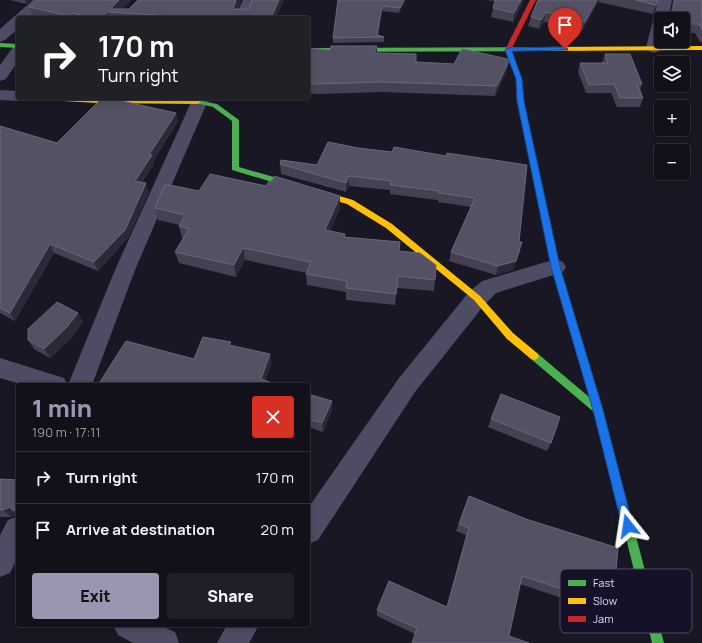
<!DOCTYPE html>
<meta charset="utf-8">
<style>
body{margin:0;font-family:Manrope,sans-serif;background:#1f1f27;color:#f1f3f6;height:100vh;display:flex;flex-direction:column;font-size:15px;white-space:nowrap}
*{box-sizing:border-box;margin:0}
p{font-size:13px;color:#9c9da2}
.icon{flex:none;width:22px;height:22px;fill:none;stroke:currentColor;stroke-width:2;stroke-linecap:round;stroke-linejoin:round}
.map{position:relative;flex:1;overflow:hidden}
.sheet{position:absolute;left:16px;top:383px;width:294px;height:244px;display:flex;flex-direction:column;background:#12111a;border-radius:4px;box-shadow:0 2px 6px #0003,0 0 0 1px #313139}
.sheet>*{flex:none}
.guide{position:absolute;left:16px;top:16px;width:294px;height:84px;border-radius:4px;box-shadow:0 2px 6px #0003,0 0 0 1px #313139;background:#202124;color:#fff;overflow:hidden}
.controls{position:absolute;left:654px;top:12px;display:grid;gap:8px}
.controls a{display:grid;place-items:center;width:36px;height:36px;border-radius:4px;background:#12111a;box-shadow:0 2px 6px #0003,0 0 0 1px #313139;font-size:20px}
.pin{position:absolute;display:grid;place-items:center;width:34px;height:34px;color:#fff;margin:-41px -17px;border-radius:50% 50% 50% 0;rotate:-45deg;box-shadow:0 0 4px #0007}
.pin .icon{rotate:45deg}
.me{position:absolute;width:44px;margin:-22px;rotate:345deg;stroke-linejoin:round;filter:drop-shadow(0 0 3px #0008)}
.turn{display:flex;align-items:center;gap:14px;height:84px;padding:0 16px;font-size:18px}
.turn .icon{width:52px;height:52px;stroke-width:2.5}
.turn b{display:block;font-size:28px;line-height:34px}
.round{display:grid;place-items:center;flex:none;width:42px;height:42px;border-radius:4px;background:#1f1f27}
.overview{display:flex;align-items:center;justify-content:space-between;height:68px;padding:0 16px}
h1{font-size:24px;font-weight:800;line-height:30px;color:#9996b1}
.button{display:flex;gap:8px;margin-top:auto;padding:8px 16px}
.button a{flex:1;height:46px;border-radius:4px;background:#9996b1;color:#111;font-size:16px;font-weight:800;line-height:46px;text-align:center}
.button a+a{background:#1f1f27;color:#f1f3f6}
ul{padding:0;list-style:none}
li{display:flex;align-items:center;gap:12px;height:52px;padding:0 16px;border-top:1px solid #313139}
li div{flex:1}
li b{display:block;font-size:15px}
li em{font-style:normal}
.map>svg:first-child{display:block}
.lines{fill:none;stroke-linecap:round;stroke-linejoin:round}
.street{fill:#4d4c64;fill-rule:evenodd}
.fast{fill:#4caf50;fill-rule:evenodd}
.slow{fill:#ffc107;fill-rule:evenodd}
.jam{fill:#c62828;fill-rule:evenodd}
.wall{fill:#444152}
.shaded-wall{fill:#2b2937}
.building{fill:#545164;stroke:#6a667c}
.route{fill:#1a73e8;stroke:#114b97}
.key{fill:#151129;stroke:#514d69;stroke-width:1}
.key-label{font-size:11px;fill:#dedafe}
</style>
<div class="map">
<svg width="702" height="643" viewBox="0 0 702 643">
<rect width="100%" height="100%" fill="#181723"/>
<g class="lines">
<g class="street">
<polygon points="33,0 48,0 30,18 18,18 18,29 5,40 0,42 0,29"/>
<polygon points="243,0 257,0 249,18 235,18"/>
<polygon points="658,0 672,0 668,19 661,19 661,41 663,41 659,51 654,53 649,51 646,48"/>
<polygon points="18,45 18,61 6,79 0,81 0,65 13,47"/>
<polygon points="0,90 18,91 18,98 25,98 18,101 0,100"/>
<polygon points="193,98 209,98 135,270 92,385 68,385 115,270"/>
<polygon points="556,259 563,262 566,267 563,272 496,293 485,304 415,392 318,540 308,544 308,508 399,378 469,292 482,281"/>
<polygon points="0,358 64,378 68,385 24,385 0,378"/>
<polygon points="18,516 18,557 10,573 0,577 0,535 8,520"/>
<polygon points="113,625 159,625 175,632 179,643 133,643 118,635"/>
<polygon points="227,625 259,625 249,643 217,643"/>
</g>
<g class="fast">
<polygon points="0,43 18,44 18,48 0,47"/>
<polygon points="308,48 546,47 549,49 546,51 308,52"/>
<polygon points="198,100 217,104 239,120 239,167 339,196 340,198 339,200 336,201 232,170 232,121 213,107 196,103 195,102"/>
<polygon points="534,352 537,353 601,407 603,410 601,413 598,414 595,413 531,359 529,356 531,353"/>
<polygon points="622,497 626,498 627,502 664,643 652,643 617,502 618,498"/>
</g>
<g class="slow">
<polygon points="702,46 702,50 546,51 543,49 546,47"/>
<polygon points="42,98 198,100 201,102 198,104 97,103 45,100"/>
<polygon points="336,195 353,200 392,224 480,296 513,333 537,353 539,356 537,359 534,360 531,359 507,339 474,300 386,228 347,204 333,200 332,198 333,196"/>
<polygon points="546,217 550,220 560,267 603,410 627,502 626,506 622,507 618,506 617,502 593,410 552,267 542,220"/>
</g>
<polygon class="jam" points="530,0 536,0 511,50 522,79 523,101 550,220 546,223 542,220 517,101 516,79 505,50"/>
</g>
<g class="wall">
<polygon points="10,0 31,0 26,4"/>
<polygon points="38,0 131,0 122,9 129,9 138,0 241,0 238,9 276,18 36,18 33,17 29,7"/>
<polygon points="338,0 406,0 399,13 382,11 378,36 384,37 384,42 333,43 333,38"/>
<polygon points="485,0 524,0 513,22 491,17 495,1"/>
<polygon points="538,0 658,0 653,14 598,2 582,31 544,22 539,29 528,26 531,17"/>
<polygon points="673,0 702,0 702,42 700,42 695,33 683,33 683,19 668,19 671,12"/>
<polygon points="377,46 377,53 416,62 507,71 495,96 383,92 317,94 308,93 308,48 330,50"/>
<polygon points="605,54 642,84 640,91 643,98 640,107 617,107 611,93 586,93 578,72 580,63 602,63"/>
<polygon points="178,121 154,160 154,164 142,182 149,192 128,238 98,271 54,253 15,321 0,313 0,126 57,143"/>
<polygon points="358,148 392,152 446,156 519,242 520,251 513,270 496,275 449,261 451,252 471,207 438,202 438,200 390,194 390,190 349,186 346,192 281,174 280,164 317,165"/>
<polygon points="266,186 340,196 340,208 330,231 345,234 345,237 399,251 435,280 434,291 397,288 395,305 346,300 346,292 307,285 306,274 307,273 245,260 236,277 179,263 175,252 183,238 182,238 179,226 180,225 158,220 155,208 199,191"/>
<polygon points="83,322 73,336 50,358 34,349 28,340"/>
<polygon points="308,394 332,410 323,432 308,427"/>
<polygon points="491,419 551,443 547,451 488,427"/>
<polygon points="0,479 18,480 18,516 17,515 11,517 0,517"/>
<polygon points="469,496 613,606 606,613 520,584 415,634 377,616 377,610 447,606 466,535 456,531"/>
</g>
<g class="shaded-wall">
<polygon points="25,0 31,0 26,4"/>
<polygon points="119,0 131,0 119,12 113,12 112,7"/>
<polygon points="236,0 241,0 235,18 233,9"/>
<polygon points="279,0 284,0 276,18 271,18"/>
<polygon points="404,0 406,0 399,13 400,8"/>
<polygon points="521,0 524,0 513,22 514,13"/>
<polygon points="597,0 599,0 598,2 582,31 585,22"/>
<polygon points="382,6 382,11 377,37"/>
<polygon points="108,12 110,18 101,18"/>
<polygon points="546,12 544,22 539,29 541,20"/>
<polygon points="72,13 74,18 70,18 70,16"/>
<polygon points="377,46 377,56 374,53"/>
<polygon points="509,61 507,71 495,96 497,86"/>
<polygon points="176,113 178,121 154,160 154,164 137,189 135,181 149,155"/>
<polygon points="349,176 349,186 346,192 346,183"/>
<polygon points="146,183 149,192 128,238 98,271 94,262"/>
<polygon points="340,196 340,208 325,242 325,230"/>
<polygon points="522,242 513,270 496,275 498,266"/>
<polygon points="50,244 54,253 15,321 10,313"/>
<polygon points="243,248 245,260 236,277 234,265"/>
<polygon points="398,276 397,288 395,305 396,294"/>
<polygon points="78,313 83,322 73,336 50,358 44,349"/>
<polygon points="270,354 272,363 264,385 261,379"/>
<polygon points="332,401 332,410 323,432 322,423"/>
<polygon points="10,507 12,510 17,515 11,517 3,510"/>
</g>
<g class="building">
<polygon points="38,0 119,0 112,7 112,9 129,9 138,0 236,0 233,9 249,9 252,0 279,0 271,18 222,18 172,16 108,12 101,18 93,18 72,13 70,16 29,7"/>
<polygon points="338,0 404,0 400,8 382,6 377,35 384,37 333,38"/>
<polygon points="495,0 521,0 514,13 493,8"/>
<polygon points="538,0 597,0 585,22 546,12 541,20 531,17"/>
<polygon points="636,0 658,0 656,5"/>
<polygon points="675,0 702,0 702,29 699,24 683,24 683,19 675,19 671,11 673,10"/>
<polygon points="331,46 377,46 374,53 416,54 416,62 454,64 462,49 508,59 509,61 497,86 384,82 316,84 308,83 308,48 330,50"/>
<polygon points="605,54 630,54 642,84 637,84 643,98 620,98 614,84 589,85 580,63 608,63"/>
<polygon points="101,99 113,99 176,113 149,155 152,155 135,181 146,183 125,230 94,262 50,244 10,313 0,308 0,167 2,165 0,165 0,126 57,143"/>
<polygon points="328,142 358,148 392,152 394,147 446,156 447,153 527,165 519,242 522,242 516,261 498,266 451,252 475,198 439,193 440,191 390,185 391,181 349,176 346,183 280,164 281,160 317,165"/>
<polygon points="210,174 266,186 269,181 272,181 274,176 340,196 325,230 345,234 344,237 400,242 399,251 420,253 436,265 435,280 398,276 396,294 346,288 347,281 306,274 311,262 243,248 234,265 175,252 189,229 179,226 185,215 155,208 165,184 199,191"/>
<polygon points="57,302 78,313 67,327 44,349 28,340 28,329"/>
<polygon points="203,337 231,342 229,345 270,354 261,379 278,385 98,385 126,341 194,359"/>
<polygon points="308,394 332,401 322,423 308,419"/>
<polygon points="501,394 560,417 551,443 491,419"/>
<polygon points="0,479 18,480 18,510 12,510 10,507 3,510 0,509"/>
<polygon points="469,496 526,519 618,548 613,606 522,576 509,636 529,643 412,643 417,628 377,610 389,581 447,607 469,528 459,524"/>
</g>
<polygon class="route" points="565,47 568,49 567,50 512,51 522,79 524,101 560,267 603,410 633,526 632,530 628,532 624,530 622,526 593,410 551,267 517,101 516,79 505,50 508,48"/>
<rect x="560" y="569" width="132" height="64" rx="6" class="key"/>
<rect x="568" y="580" width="18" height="6" fill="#4caf50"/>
<rect x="568" y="598" width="18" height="6" fill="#ffc107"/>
<rect x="568" y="616" width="18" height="6" fill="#c62828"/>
<g class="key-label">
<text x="593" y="587">Fast</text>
<text x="593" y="605">Slow</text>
<text x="593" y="623">Jam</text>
</g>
</svg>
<div class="controls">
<a><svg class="icon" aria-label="sound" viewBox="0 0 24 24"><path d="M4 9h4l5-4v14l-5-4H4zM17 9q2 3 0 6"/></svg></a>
<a><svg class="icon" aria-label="layers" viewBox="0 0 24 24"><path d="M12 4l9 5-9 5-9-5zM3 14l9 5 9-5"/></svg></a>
<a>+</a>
<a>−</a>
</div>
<div class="pin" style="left:565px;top:49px;background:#d93025"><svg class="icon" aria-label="arrive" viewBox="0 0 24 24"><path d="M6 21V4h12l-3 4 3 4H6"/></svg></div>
<svg class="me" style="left:628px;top:526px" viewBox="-20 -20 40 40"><path d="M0-17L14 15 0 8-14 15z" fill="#1a73e8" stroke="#fff" stroke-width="4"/></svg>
<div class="guide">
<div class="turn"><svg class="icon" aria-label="right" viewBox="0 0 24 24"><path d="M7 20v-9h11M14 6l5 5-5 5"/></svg><div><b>170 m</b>Turn right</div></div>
</div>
<section class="sheet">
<div class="overview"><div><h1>1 min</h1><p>190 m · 17:11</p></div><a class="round" style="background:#d93025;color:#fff"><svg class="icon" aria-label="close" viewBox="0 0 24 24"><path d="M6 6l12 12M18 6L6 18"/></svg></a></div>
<ul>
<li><svg class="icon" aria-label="right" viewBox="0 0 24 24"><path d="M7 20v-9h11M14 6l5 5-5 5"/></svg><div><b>Turn right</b></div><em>170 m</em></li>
<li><svg class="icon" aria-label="arrive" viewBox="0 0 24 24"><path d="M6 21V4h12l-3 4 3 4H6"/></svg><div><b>Arrive at destination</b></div><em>20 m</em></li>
</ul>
<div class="button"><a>Exit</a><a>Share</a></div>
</section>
</div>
